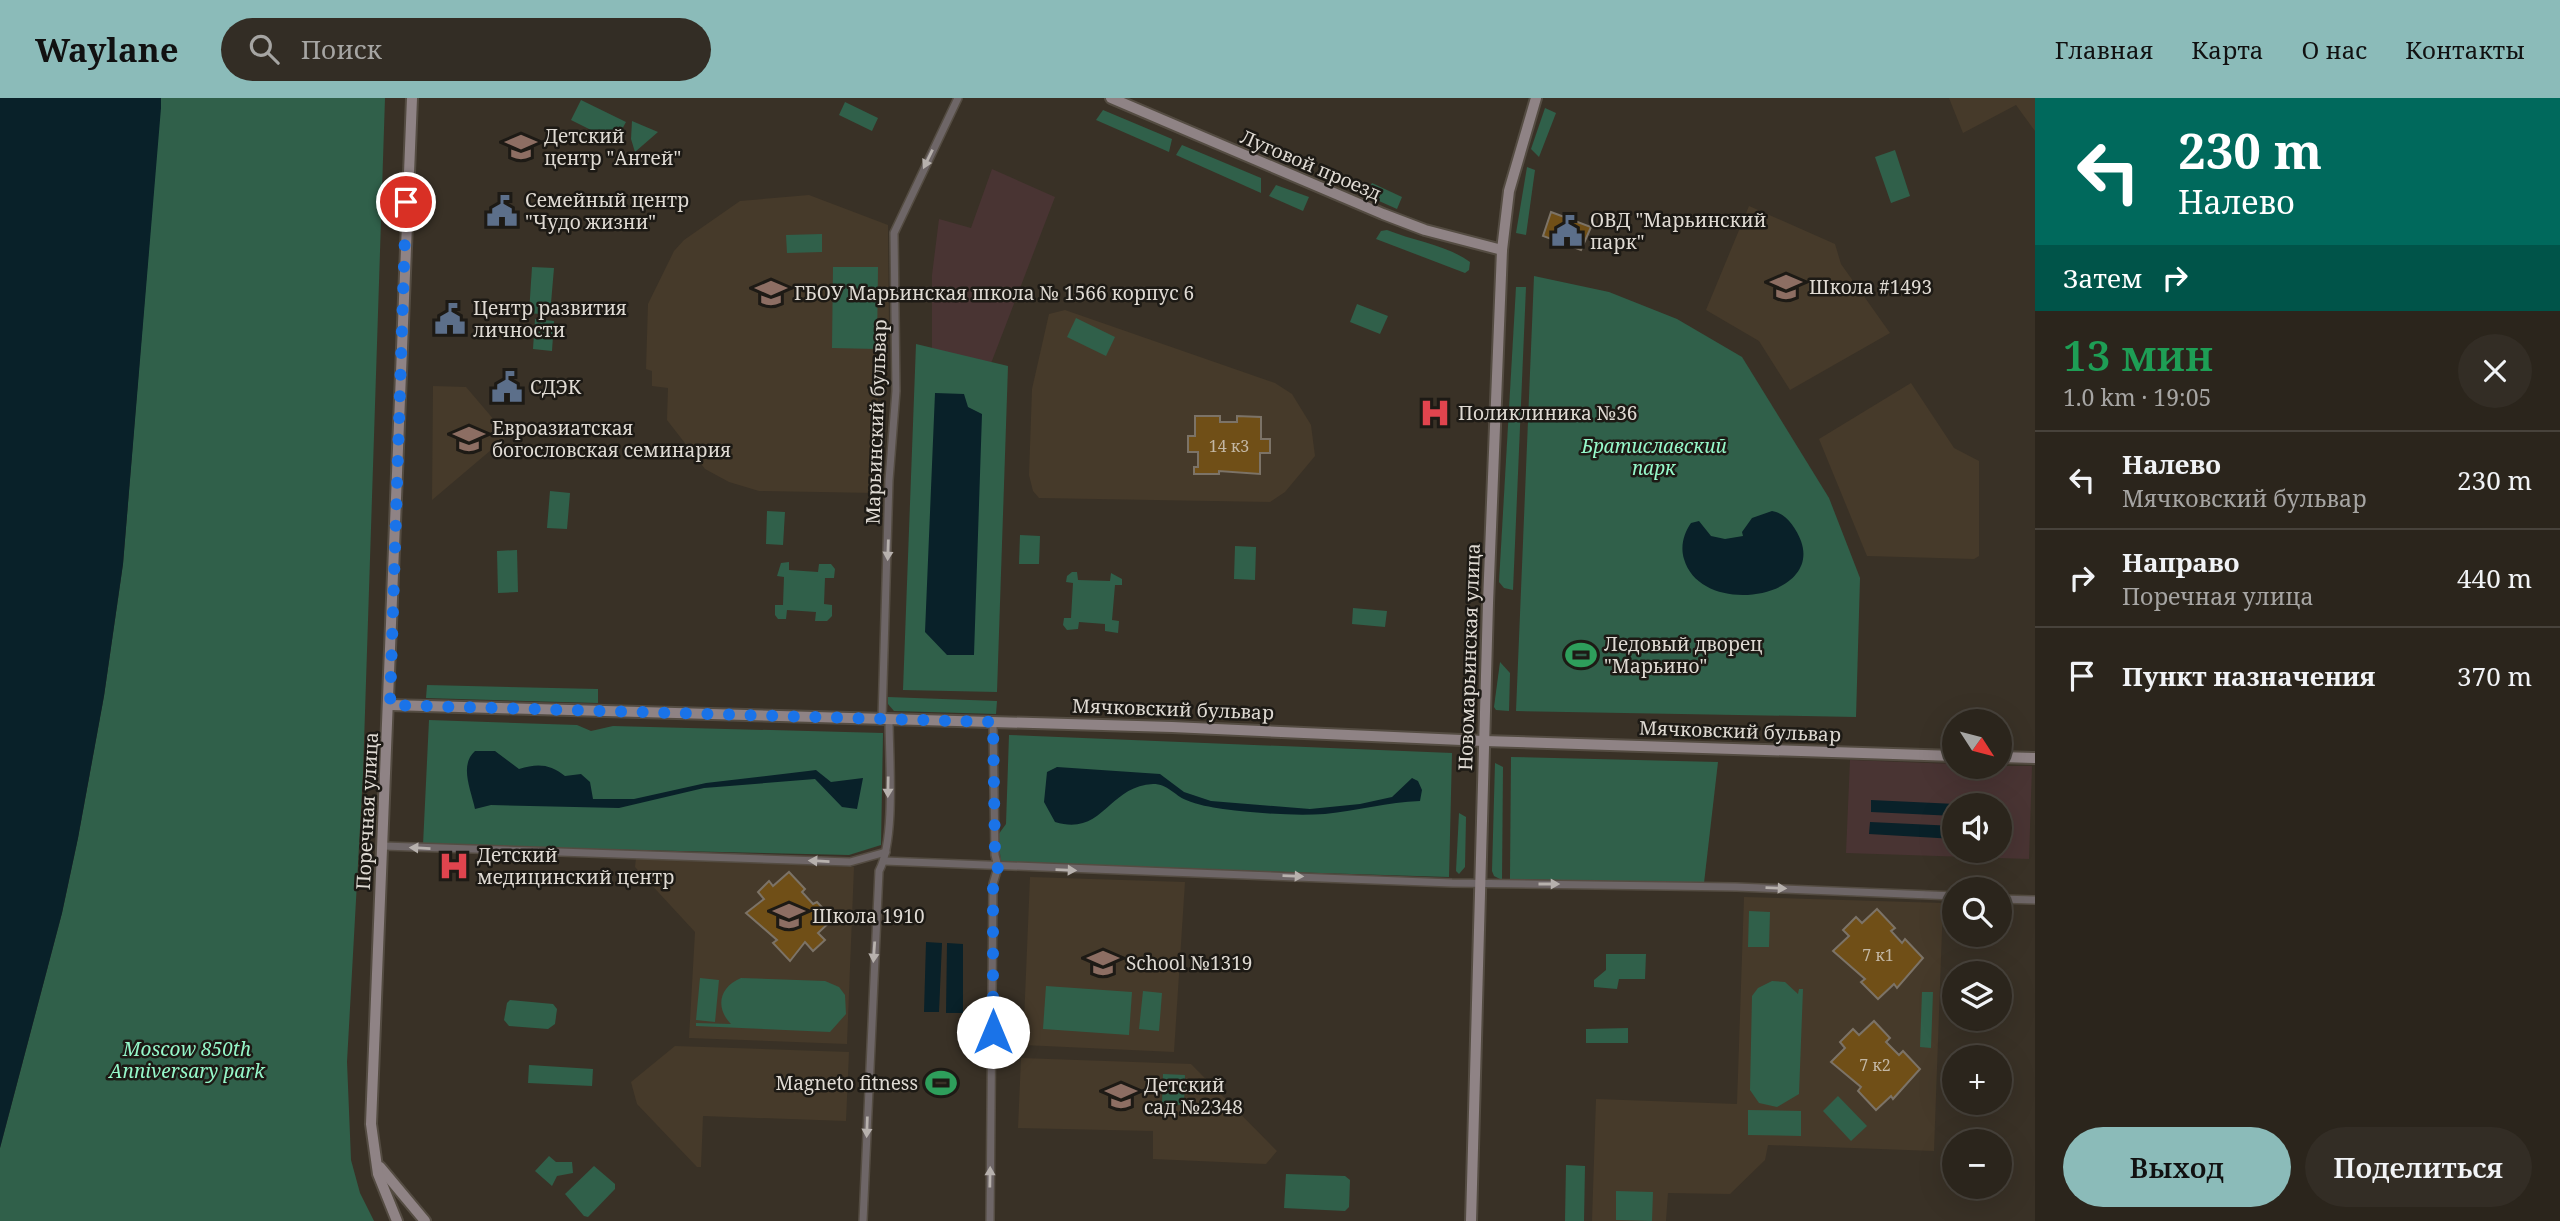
<!DOCTYPE html>
<html lang="ru">
<meta charset="utf-8">
<style>
body{margin:0;font-family:"Noto Serif",serif;background:#332d25;color:#f1f3f6;height:100vh;display:flex;flex-direction:column;font-size:26px;white-space:nowrap}
*{box-sizing:border-box;margin:0}
p{font-size:23px;color:#a6a5a3}
.icon{flex:none;width:38px;height:38px;fill:none;stroke:currentColor;stroke-width:2;stroke-linecap:round;stroke-linejoin:round}
.map{position:relative;flex:1;overflow:hidden}
.drawer{display:flex;flex-direction:column;background:#2b251c;width:525px}
.drawer>*{flex:none}
.hud{background:#00695c;color:#fff;overflow:hidden}
.needle{width:46px;rotate:126deg}
.controls{position:absolute;left:1942px;top:611px;display:grid;gap:14px}
.controls a{display:grid;place-items:center;width:70px;height:70px;border-radius:50%;background:#2b251c;box-shadow:0 7px 28px #0002,0 0 0 2px #47423b;font-size:35px}
.pin{position:absolute;display:grid;place-items:center;width:60px;height:60px;color:#fff;margin:-30px;border:4px solid #fff;border-radius:50%;box-shadow:0 2px 7px #0007}
.me{position:absolute;width:77px;margin:-38px;rotate:0deg;stroke-linejoin:round;filter:drop-shadow(0 0 5px #0008)}
.turn{display:flex;align-items:center;gap:24px;height:147px;padding:0 28px;font-size:32px}
.turn .icon{width:91px;height:91px;stroke-width:2.5}
.turn b{display:block;font-size:49px;line-height:60px}
.then{display:flex;align-items:center;height:66px;padding:0 28px;background:#0003;gap:14px;font-size:26px}
.round{display:grid;place-items:center;flex:none;width:74px;height:74px;border-radius:37px;background:#332d25}
.summary{display:flex;align-items:center;justify-content:space-between;height:119px;padding:0 28px}
h1{font-size:42px;font-weight:600;line-height:52px;color:#1e9e55}
.cta{display:flex;gap:14px;margin-top:auto;padding:14px 28px}
.cta a{flex:1;height:80px;border-radius:42px;background:#8bbbb9;color:#111;font-size:28px;font-weight:600;line-height:80px;text-align:center}
.cta a+a{background:#332d25;color:#f1f3f6}
ul{padding:0;list-style:none}
li{display:flex;align-items:center;gap:21px;height:98px;padding:0 28px;border-top:2px solid #47423b}
li div{flex:1}
li b{display:block;font-size:26px}
li em{font-style:normal}
header{display:flex;align-items:center;gap:42px;box-sizing:border-box;height:98px;padding:0 35px;background:#8bbbb9;color:#111}
header strong{font-size:33px}
nav{display:flex;gap:38px;margin-inline-start:auto;font-size:24px}
.search{width:490px;height:63px;background:#332d25;display:flex;align-items:center;gap:18px;box-sizing:border-box;padding:0 24px;border-radius:38px;color:#a6a5a3;font-size:26px}
main{display:flex;flex:1;min-height:0}
.map>svg:first-child{display:block}
.industrial{fill:#493433;fill-rule:evenodd}
.built{fill:#463a2a}
.green{fill:#30604a}
.water{fill:#092129}
.building{fill:#704f17;stroke:#7c7367;stroke-width:2}
.lines{fill:none;stroke-linecap:round;stroke-linejoin:round}
.street-casing{stroke:#544c42;stroke-width:10}
.secondary-casing{stroke:#544c42;stroke-width:14}
.street{stroke:#6e6667;stroke-width:7}
.secondary{stroke:#8f8385;stroke-width:10}
.oneway{fill:#b7b1ad}
.route{stroke:#1a73e8;stroke-width:12;stroke-dasharray:0 21.6}
.labels{text-anchor:middle;dominant-baseline:central;stroke-width:5;stroke-linejoin:round;paint-order:stroke}
.number-label{font-size:16px;fill:#c3b7a4}
.poi-label{font-size:19px;fill:#dfdad3;stroke:#1d1a15;text-anchor:start}
.street-label{font-size:19px;fill:#dfdad3;stroke:#1d1a15}
.park-label{font-size:19px;font-style:italic;fill:#96f8ca;stroke:#1d1a15}
</style>
<header>
<strong>Waylane</strong>
<div class="search"><svg class="icon" aria-label="search" viewBox="0 0 24 24"><circle cx="10" cy="10" r="6"/><path d="M15 15l6 6"/></svg>Поиск</div>
<nav><a>Главная</a><a>Карта</a><a>О нас</a><a>Контакты</a></nav>
</header>
<main>
<div class="map">
<svg width="2035" height="1123" viewBox="0 0 2035 1123">
<rect width="100%" height="100%" fill="#393126"/>
<g class="industrial">
<polygon points="992,71 1055,99 990,268 932,251 932,177 939,121 971,130"/>
<path d="M 1850,662 L 1955,666 L 1955,668 L 2032,668 L 2029,761 L 1846,755 ZM 1955,707 L 2000,707 L 2000,752 L 1955,752 Z"/>
</g>
<g class="built">
<polygon points="1949,0 2035,0 2035,33 2016,7 1963,35"/>
<polygon points="809,97 888,127 889,230 886,296 878,296 876,395 759,393 729,384 705,371 667,322 668,290 652,288 652,273 646,271 648,206 674,153 684,142 740,103"/>
<polygon points="1749,108 1835,146 1841,166 1890,235 1790,292 1759,243 1706,212"/>
<polygon points="1065,212 1275,285 1292,296 1311,327 1315,358 1285,394 1270,404 1039,400 1033,393 1029,377 1032,291 1049,216"/>
<polygon points="1911,285 1954,350 1979,363 1979,458 1974,461 1867,458 1819,341"/>
<polygon points="433,288 466,289 495,323 506,329 503,352 491,352 432,402"/>
<polygon points="636,760 854,769 847,946 689,940 695,834 635,769"/>
<polygon points="1030,779 1185,784 1174,954 1023,947"/>
<polygon points="1744,799 1943,805 1934,1053 1768,1047 1765,1062 1730,1096 1668,1095 1666,1123 1592,1123 1596,1001 1737,1006"/>
<polygon points="675,948 849,954 846,1023 703,1018 701,1069 697,1069 637,1006 631,984"/>
<polygon points="1021,960 1191,966 1277,1053 1266,1066 1153,1061 1153,1033 1018,1030"/>
</g>
<g class="green">
<polygon points="161,0 385,0 363,676 347,964 351,1062 360,1095 374,1123 0,1123 0,1050 62,815 78,740 104,598 123,466"/>
<polygon points="581,2 626,24 615,44 571,22"/>
<polygon points="845,4 878,20 872,33 839,17"/>
<polygon points="1545,10 1556,15 1539,59 1531,51"/>
<polygon points="1103,12 1172,41 1169,54 1096,22"/>
<polygon points="632,23 658,34 635,54 631,41"/>
<polygon points="1182,47 1261,80 1261,95 1176,57"/>
<polygon points="1895,52 1910,98 1891,105 1875,59"/>
<polygon points="1527,69 1535,72 1526,137 1516,135"/>
<polygon points="1372,85 1402,99 1397,111 1370,99 1368,92"/>
<polygon points="1276,87 1309,99 1303,113 1269,98"/>
<path d="M 1387,132 C 1414,143 1447,147 1470,164 L 1469,172 L 1465,175 L 1376,141 L 1381,133 Z"/>
<polygon points="822,136 822,154 787,155 786,137"/>
<polygon points="532,169 554,170 550,217 529,215"/>
<polygon points="833,169 878,169 877,251 832,250"/>
<polygon points="1534,178 1609,194 1677,221 1742,259 1829,400 1860,480 1856,619 1516,613"/>
<polygon points="1516,189 1526,189 1513,492 1504,490 1499,484"/>
<polygon points="1357,206 1388,218 1380,236 1350,224"/>
<polygon points="1076,220 1115,239 1106,258 1067,239"/>
<polygon points="535,221 554,223 552,253 533,251"/>
<polygon points="916,246 1008,268 997,594 903,592"/>
<polygon points="550,393 570,395 567,431 547,430"/>
<polygon points="767,413 785,414 783,447 766,446"/>
<polygon points="1020,437 1040,438 1039,466 1019,466"/>
<polygon points="1235,448 1256,449 1255,482 1234,481"/>
<polygon points="517,452 518,494 498,495 497,453"/>
<polygon points="789,464 789,472 818,474 819,466 831,466 835,471 834,480 825,480 824,506 832,507 832,518 827,523 815,523 816,514 787,512 786,521 778,521 775,517 775,507 783,507 784,479 777,478 781,465"/>
<polygon points="1072,474 1077,474 1078,482 1110,483 1111,475 1122,481 1122,487 1115,487 1112,522 1119,523 1118,535 1105,533 1105,526 1079,524 1078,531 1067,532 1063,527 1064,520 1071,520 1073,485 1066,484 1067,478"/>
<polygon points="1353,510 1387,513 1385,529 1352,526"/>
<polygon points="1500,564 1510,575 1509,613 1496,612 1494,609"/>
<polygon points="427,587 598,591 598,605 426,600"/>
<polygon points="888,599 997,603 996,616 894,613 888,606"/>
<polygon points="429,622 577,627 591,633 613,628 883,635 881,747 849,757 423,747"/>
<polygon points="1009,637 1452,655 1449,779 1001,765 998,737 1006,726"/>
<polygon points="1511,659 1718,664 1704,785 1510,781"/>
<polygon points="1495,665 1503,669 1502,782 1494,778 1492,773"/>
<polygon points="1459,715 1466,719 1465,769 1459,776 1456,773"/>
<polygon points="1749,813 1770,814 1769,849 1748,849"/>
<polygon points="1606,856 1646,856 1645,881 1619,881 1617,891 1594,889 1594,882 1606,872"/>
<polygon points="700,880 719,882 715,924 696,922"/>
<path d="M 741,880 L 825,883 L 839,889 L 845,897 L 846,916 L 830,934 L 696,928 L 696,925 L 731,926 C 715,910 719,889 741,880 Z"/>
<polygon points="1772,883 1785,884 1798,896 1799,891 1803,891 1799,996 1777,1009 1759,1005 1750,992 1752,898 1758,890"/>
<polygon points="1046,888 1132,894 1129,937 1043,931"/>
<polygon points="1143,893 1162,895 1159,933 1139,931"/>
<polygon points="1922,894 1933,894 1931,950 1920,949"/>
<polygon points="510,902 553,906 557,911 555,926 548,931 509,928 504,922 507,905"/>
<polygon points="1628,930 1628,945 1586,945 1586,931"/>
<polygon points="529,967 593,971 592,988 528,985"/>
<polygon points="1163,976 1185,977 1184,1007 1162,1006"/>
<polygon points="1838,998 1867,1028 1851,1043 1823,1013"/>
<polygon points="1748,1012 1801,1013 1801,1038 1748,1037"/>
<polygon points="549,1058 556,1064 572,1064 573,1075 557,1078 552,1088 535,1073"/>
<polygon points="1566,1067 1585,1068 1584,1123 1565,1123"/>
<polygon points="594,1068 615,1086 615,1091 588,1119 584,1118 565,1096"/>
<polygon points="1286,1076 1345,1078 1350,1082 1349,1109 1345,1113 1284,1110"/>
<polygon points="1616,1093 1653,1094 1652,1123 1616,1122"/>
</g>
<g class="water">
<polygon points="0,0 161,0 161,10 123,466 104,598 78,740 62,815 0,1050"/>
<polygon points="935,295 964,296 968,309 982,316 974,557 947,557 925,534"/>
<path d="M 1772,413 C 1786,415 1796,430 1801,443 C 1822,501 1701,520 1684,461 C 1680,448 1684,435 1691,425 L 1699,423 L 1711,438 L 1725,441 L 1743,438 L 1742,434 L 1752,420 Z"/>
<path d="M 475,653 L 495,653 L 519,671 C 538,665 550,666 565,678 L 581,676 L 590,684 L 593,701 L 634,701 L 706,685 L 808,673 L 816,672 L 831,684 L 863,680 L 857,711 L 842,709 L 815,681 L 704,690 L 619,710 L 491,707 L 475,711 C 471,692 459,667 475,653 Z"/>
<path d="M 1057,669 L 1160,676 L 1184,694 L 1211,703 L 1310,711 L 1360,706 L 1392,699 L 1412,680 L 1418,683 L 1422,692 L 1420,703 C 1388,704 1357,713 1325,716 C 1291,718 1256,715 1223,711 C 1210,709 1198,707 1186,702 C 1174,697 1168,686 1153,686 C 1108,688 1103,739 1055,724 L 1044,704 L 1047,674 Z"/>
<polygon points="1871,702 1977,707 1955,707 1955,718 1871,714"/>
<polygon points="1870,724 1955,728 1955,741 1869,736"/>
<polygon points="926,844 942,845 939,914 924,914"/>
<polygon points="947,845 963,846 963,915 946,915"/>
</g>
<g class="building">
<polygon points="1551,114 1591,129 1581,152 1543,138"/>
<polygon points="1195,318 1220,318 1220,324 1237,324 1237,318 1261,319 1261,341 1270,341 1270,355 1260,355 1260,376 1219,373 1219,376 1194,376 1194,369 1198,369 1198,354 1188,354 1188,338 1195,338"/>
<polygon points="789,774 805,791 802,794 813,806 817,804 833,821 818,835 825,842 813,853 805,844 790,863 773,845 777,842 746,815 764,801 758,794 769,783 773,788"/>
<polygon points="1877,811 1895,830 1891,833 1902,845 1905,841 1923,860 1897,890 1894,886 1878,901 1861,884 1865,881 1833,853 1849,838 1843,832 1856,819 1862,825"/>
<polygon points="1874,923 1890,940 1886,944 1899,957 1903,953 1920,971 1893,1001 1891,998 1876,1012 1858,993 1861,989 1831,964 1845,950 1840,944 1853,931 1859,937"/>
</g>
<g class="lines">
<defs>
<g id="street">
<polyline points="882,621 889,382 896,293 894,135 958,0"/>
<polyline points="383,748 850,764 886,754"/>
<polyline points="884,763 1452,785 1736,789 1955,798"/>
<polyline points="2000,801 2035,802"/>
<path d="M 863,1123 L 879,773 C 896,741 889,659 889,621"/>
<polyline points="990,1123 993,786 998,769 995,757 993,624"/>
</g>
<g id="secondary">
<polyline points="1111,0 1383,116 1425,132 1502,152"/>
<polyline points="390,607 1172,629 1484,643 1955,658"/>
<polyline points="2000,659 2035,660"/>
<polyline points="380,1069 425,1123"/>
<polyline points="397,1123 378,1076 371,1026 412,0"/>
<polyline points="1471,1123 1488,505 1502,152 1509,93 1536,0"/>
</g>
</defs>
<use href="#street" class="street-casing"/>
<use href="#secondary" class="secondary-casing"/>
<use href="#street" class="street"/>
<use href="#secondary" class="secondary"/>
</g>
<defs><path id="oneway-solid" d="M-6-.8H1V-3.2L6.5 0L1 3.2V.8H-6Z" transform="scale(1.75)"/></defs>
<g class="oneway">
<use href="#oneway-solid" transform="translate(928 61) rotate(116)"/>
<use href="#oneway-solid" transform="translate(888 452) rotate(92)"/>
<use href="#oneway-solid" transform="translate(888 689) rotate(91)"/>
<use href="#oneway-solid" transform="translate(420 750) rotate(-177)"/>
<use href="#oneway-solid" transform="translate(819 763) rotate(-177)"/>
<use href="#oneway-solid" transform="translate(1066 772) rotate(2)"/>
<use href="#oneway-solid" transform="translate(1293 778) rotate(2)"/>
<use href="#oneway-solid" transform="translate(1549 786)"/>
<use href="#oneway-solid" transform="translate(1776 790) rotate(2)"/>
<use href="#oneway-solid" transform="translate(874 854) rotate(94)"/>
<use href="#oneway-solid" transform="translate(867 1029) rotate(92)"/>
<use href="#oneway-solid" transform="translate(990 1079) rotate(-89)"/>
</g>
<g class="lines">
<polyline class="route" points="406,104 390,607 993,624 995,757 998,769 993,786 993,934"/>
</g>
<defs>
<symbol id="school-bare" viewBox="-9 -9 18 18"><path d="M0-5L7-2L0 1L-7-2ZM-4 1L0 2.5L4 1V4Q0 6-4 4Z" fill="#8d6e63" stroke="#1d1a15" stroke-width="2.5" paint-order="stroke"/></symbol>
<symbol id="civic-bare" viewBox="-9 -9 18 18"><path d="M-.6-6.5H3V-4.5H.6V-3L4-1V1h2V6H-6V1h2V-1L-.6-3ZM-1.2 2.5V6h2.4V2.5Z" fill="#5c6f8a" stroke="#1d1a15" stroke-width="2.5" paint-order="stroke"/></symbol>
<symbol id="hospital-bare" viewBox="-9 -9 18 18"><path d="M-5-5h3v3.5h4V-5h3V5h-3V1.5h-4V5h-3Z" fill="#e0444e" stroke="#1d1a15" stroke-width="2.5" paint-order="stroke"/></symbol>
<symbol id="university-bare" viewBox="-9 -9 18 18"><path d="M0-5L7-2L0 1L-7-2ZM-4 1L0 2.5L4 1V4Q0 6-4 4Z" fill="#8d6e63" stroke="#1d1a15" stroke-width="2.5" paint-order="stroke"/></symbol>
<symbol id="stadium-bare" viewBox="-9 -9 18 18"><path d="M0-5a6.5 5 0 1 0 0 10a6.5 5 0 1 0 0-10ZM-3.5-1.8h7v3.6h-7Z" fill="#2e9e5b" stroke="#1d1a15" stroke-width="2.5" paint-order="stroke"/></symbol>
</defs>
<g fill-rule="evenodd">
<use href="#school-bare" x="499" y="27" width="44" height="44"/>
<use href="#civic-bare" x="480" y="91" width="44" height="44"/>
<use href="#civic-bare" x="1545" y="111" width="44" height="44"/>
<use href="#school-bare" x="1764" y="167" width="44" height="44"/>
<use href="#school-bare" x="749" y="173" width="44" height="44"/>
<use href="#civic-bare" x="428" y="199" width="44" height="44"/>
<use href="#civic-bare" x="485" y="267" width="44" height="44"/>
<use href="#hospital-bare" x="1413" y="293" width="44" height="44"/>
<use href="#university-bare" x="447" y="319" width="44" height="44"/>
<use href="#stadium-bare" x="1559" y="535" width="44" height="44"/>
<use href="#hospital-bare" x="432" y="746" width="44" height="44"/>
<use href="#school-bare" x="767" y="796" width="44" height="44"/>
<use href="#school-bare" x="1081" y="843" width="44" height="44"/>
<use href="#stadium-bare" x="919" y="963" width="44" height="44"/>
<use href="#school-bare" x="1099" y="976" width="44" height="44"/>
</g>
<g class="labels">
<g class="number-label">
<text x="1229" y="348">14 к3</text>
<text x="1878" y="857">7 к1</text>
<text x="1875" y="967">7 к2</text>
</g>
<g class="poi-label">
<text x="544" y="38">Детский<tspan x="544" dy="22">центр "Антей"</tspan></text>
<text x="525" y="102">Семейный центр<tspan x="525" dy="22">"Чудо жизни"</tspan></text>
<text x="1590" y="122">ОВД "Марьинский<tspan x="1590" dy="22">парк"</tspan></text>
<text x="1809" y="189">Школа #1493</text>
<text x="794" y="195">ГБОУ Марьинская школа № 1566 корпус 6</text>
<text x="473" y="210">Центр развития<tspan x="473" dy="22">личности</tspan></text>
<text x="530" y="289">СДЭК</text>
<text x="1458" y="315">Поликлиника №36</text>
<text x="492" y="330">Евроазиатская<tspan x="492" dy="22">богословская семинария</tspan></text>
<text x="1604" y="546">Ледовый дворец<tspan x="1604" dy="22">"Марьино"</tspan></text>
<text x="477" y="757">Детский<tspan x="477" dy="22">медицинский центр</tspan></text>
<text x="812" y="818">Школа 1910</text>
<text x="1126" y="865">School №1319</text>
<text x="918" y="985" text-anchor="end">Magneto fitness</text>
<text x="1144" y="987">Детский<tspan x="1144" dy="22">сад №2348</tspan></text>
</g>
<g class="street-label">
<text transform="translate(1311 67) rotate(23)">Луговой проезд</text>
<text transform="translate(876 324) rotate(-88)">Марьинский бульвар</text>
<text transform="translate(1469 559) rotate(-88)">Новомарьинская улица</text>
<text transform="translate(1173 611) rotate(2)">Мячковский бульвар</text>
<text transform="translate(1740 633) rotate(2)">Мячковский бульвар</text>
<text transform="translate(367 713) rotate(-87)">Поречная улица</text>
</g>
<g class="park-label">
<text x="1654" y="348">Братиславский<tspan x="1654" dy="22">парк</tspan></text>
<text x="187" y="951">Moscow 850th<tspan x="187" dy="22">Anniversary park</tspan></text>
</g>
</g>
</svg>
<div class="controls">
<a><svg class="needle" viewBox="-14 -14 28 28"><path d="M0-13l5 13h-10z" fill="#e53935"/><path d="M0 13l5-13h-10z" fill="#a6a5a3"/></svg></a>
<a><svg class="icon" aria-label="sound" viewBox="0 0 24 24"><path d="M4 9h4l5-4v14l-5-4H4zM17 9q2 3 0 6"/></svg></a>
<a><svg class="icon" aria-label="search" viewBox="0 0 24 24"><circle cx="10" cy="10" r="6"/><path d="M15 15l6 6"/></svg></a>
<a><svg class="icon" aria-label="layers" viewBox="0 0 24 24"><path d="M12 4l9 5-9 5-9-5zM3 14l9 5 9-5"/></svg></a>
<a>+</a>
<a>−</a>
</div>
<div class="pin" style="left:406px;top:104px;background:#d93025"><svg class="icon" aria-label="arrive" viewBox="0 0 24 24"><path d="M6 21V4h12l-3 4 3 4H6"/></svg></div>
<svg class="me" style="left:993px;top:934px" viewBox="-20 -20 40 40"><circle r="19" fill="#fff"/><path d="M0-13L10 11 0 6-10 11z" fill="#1a73e8"/></svg>
</div>
<section class="drawer">
<div class="hud">
<div class="turn"><svg class="icon" aria-label="left" viewBox="0 0 24 24"><path d="M17 20v-9H6M10 6l-5 5 5 5"/></svg><div><b>230 m</b>Налево</div></div>
<div class="then">Затем<svg class="icon" aria-label="right" viewBox="0 0 24 24"><path d="M7 20v-9h11M14 6l5 5-5 5"/></svg></div>
</div>
<div class="summary"><div><h1>13 мин</h1><p>1.0 km · 19:05</p></div><a class="round"><svg class="icon" aria-label="close" viewBox="0 0 24 24"><path d="M6 6l12 12M18 6L6 18"/></svg></a></div>
<ul>
<li><svg class="icon" aria-label="left" viewBox="0 0 24 24"><path d="M17 20v-9H6M10 6l-5 5 5 5"/></svg><div><b>Налево</b><p>Мячковский бульвар</p></div><em>230 m</em></li>
<li><svg class="icon" aria-label="right" viewBox="0 0 24 24"><path d="M7 20v-9h11M14 6l5 5-5 5"/></svg><div><b>Направо</b><p>Поречная улица</p></div><em>440 m</em></li>
<li><svg class="icon" aria-label="arrive" viewBox="0 0 24 24"><path d="M6 21V4h12l-3 4 3 4H6"/></svg><div><b>Пункт назначения</b></div><em>370 m</em></li>
</ul>
<div class="cta"><a>Выход</a><a>Поделиться</a></div>
</section>
</main>
